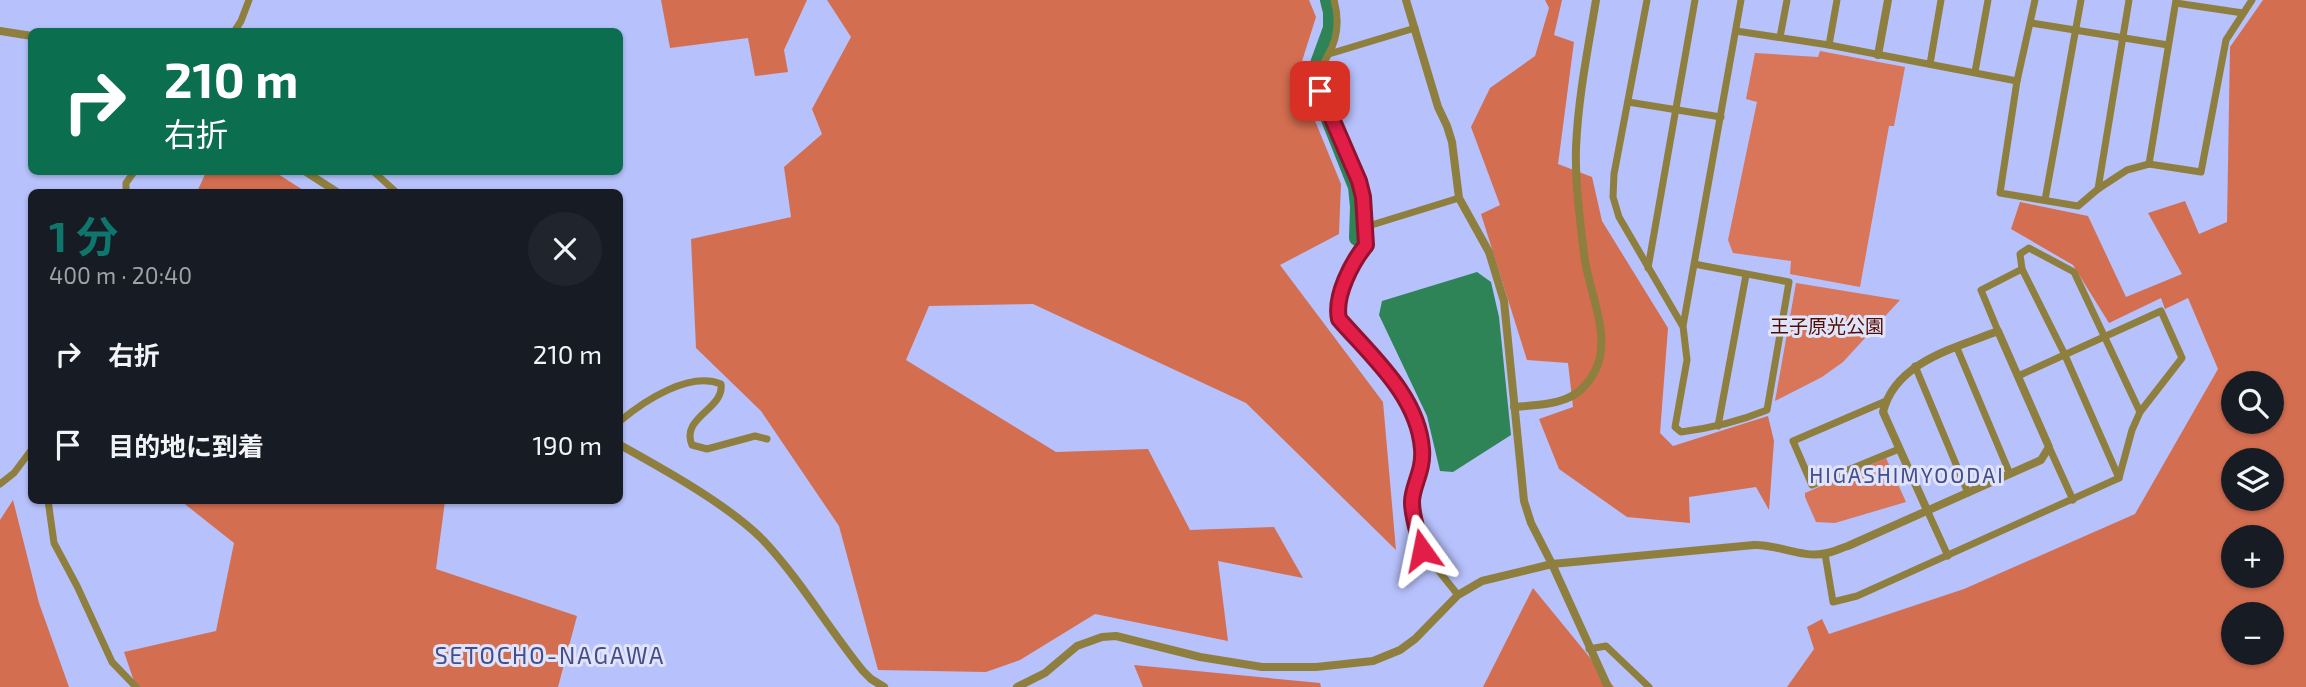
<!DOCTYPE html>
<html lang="ja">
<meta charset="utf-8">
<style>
body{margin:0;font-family:"Exo 2","Noto Sans JP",sans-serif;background:#20242c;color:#f1f3f6;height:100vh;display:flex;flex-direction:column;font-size:26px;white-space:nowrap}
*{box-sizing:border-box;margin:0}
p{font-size:23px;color:#9ea1a6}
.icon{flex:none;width:38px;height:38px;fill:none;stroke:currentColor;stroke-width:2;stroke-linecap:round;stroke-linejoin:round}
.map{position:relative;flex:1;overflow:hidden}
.panel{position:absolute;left:28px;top:189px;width:595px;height:315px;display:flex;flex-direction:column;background:#171b24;border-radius:10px;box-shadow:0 2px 5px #0004}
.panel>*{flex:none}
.hud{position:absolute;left:28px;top:28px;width:595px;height:147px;border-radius:10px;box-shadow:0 2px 5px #0004;background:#0b6e4f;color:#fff;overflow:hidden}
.tools{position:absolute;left:2221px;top:371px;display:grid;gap:14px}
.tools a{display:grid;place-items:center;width:63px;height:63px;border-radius:50%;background:#171b24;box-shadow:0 2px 5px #0004;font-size:35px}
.pin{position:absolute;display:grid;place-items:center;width:60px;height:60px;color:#fff;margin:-30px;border-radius:14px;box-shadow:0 4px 10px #0006}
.me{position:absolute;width:77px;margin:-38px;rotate:348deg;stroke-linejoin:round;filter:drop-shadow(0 0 5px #0008)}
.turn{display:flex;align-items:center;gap:24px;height:147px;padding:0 21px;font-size:32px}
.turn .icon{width:91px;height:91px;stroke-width:2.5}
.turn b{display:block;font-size:49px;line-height:60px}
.round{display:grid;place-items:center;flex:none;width:74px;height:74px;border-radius:37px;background:#20242c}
.overview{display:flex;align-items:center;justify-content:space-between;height:119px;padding:0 21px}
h1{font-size:42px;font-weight:700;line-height:52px;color:#0f766e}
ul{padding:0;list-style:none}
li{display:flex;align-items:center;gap:21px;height:91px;padding:0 21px}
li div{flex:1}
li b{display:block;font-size:26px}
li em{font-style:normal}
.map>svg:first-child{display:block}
.green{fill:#d97558}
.forest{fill:#d46e51;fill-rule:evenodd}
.water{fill:#2e8457}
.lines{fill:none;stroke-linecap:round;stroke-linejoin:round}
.river{stroke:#2e8457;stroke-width:16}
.minor{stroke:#8e7f3e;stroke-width:7}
.tertiary{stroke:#8e7f3e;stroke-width:8}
.route-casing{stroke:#92132f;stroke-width:18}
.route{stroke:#e11d48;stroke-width:12}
.labels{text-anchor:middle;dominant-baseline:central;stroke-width:6;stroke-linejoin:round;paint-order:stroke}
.park-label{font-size:19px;fill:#4f0e00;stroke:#e0e4fb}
.neighbourhood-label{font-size:21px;letter-spacing:2px;fill:#454c8b;stroke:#e0e4fb}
.quarter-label{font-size:23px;letter-spacing:2px;fill:#454c8b;stroke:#e0e4fb}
</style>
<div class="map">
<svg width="2306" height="687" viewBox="0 0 2306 687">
<rect width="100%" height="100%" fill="#b7c1fb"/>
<g class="green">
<polygon points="1820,51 1905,67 1894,126 1889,126 1860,287 1790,274 1791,261 1733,253 1728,240 1757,102 1746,99 1755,53 1818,57"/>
<polygon points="1796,283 1900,300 1843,362 1822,377 1775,401"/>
<polygon points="1886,458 1906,502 1835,523 1816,522 1805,497 1805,493"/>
</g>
<g class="forest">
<polygon points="661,0 807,0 784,50 788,72 755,76 748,38 670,48"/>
<polygon points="827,0 1309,0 1316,17 1297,77 1341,184 1339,234 1280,265 1383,402 1396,550 1246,403 1033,304 929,306 906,360 1056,452 1148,449 1190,530 1274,527 1303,578 1218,561 1228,641 1095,614 1020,660 986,672 878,670 839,526 761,411 696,348 691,239 791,217 784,167 822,134 812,109 851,37"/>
<polygon points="1545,0 1562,0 1554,35 1574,42 1558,164 1592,177 1602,221 1668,328 1660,433 1673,446 1768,416 1774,441 1769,510 1756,487 1689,497 1690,523 1627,517 1559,469 1539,419 1573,407 1568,363 1527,360 1481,214 1500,205 1471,127 1490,88 1535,56 1549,8"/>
<path d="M 2263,0 L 2306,0 L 2306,687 L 1787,687 L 1814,649 L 1807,627 L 1822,619 L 1829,634 L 1964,589 L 2135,514 L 2218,369 L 2188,298 L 2165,309 L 2161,298 L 2109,323 L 2073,265 L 2011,229 L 2020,202 L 2088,216 L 2126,297 L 2182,274 L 2148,213 L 2185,201 L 2199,234 L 2227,222 L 2230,47 ZM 2233,383 L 2272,383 L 2272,422 L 2233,422 ZM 2233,460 L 2272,460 L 2272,499 L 2233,499 ZM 2233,537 L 2272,537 L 2272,576 L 2233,576 ZM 2233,614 L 2272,614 L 2272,653 L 2233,653 Z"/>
<polygon points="206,172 275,172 306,192 197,192"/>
<polygon points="13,500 39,603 69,687 0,687 0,520"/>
<polygon points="181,501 445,501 436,569 577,616 558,687 136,687 124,652 216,631 234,543"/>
<polygon points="1533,588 1614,687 1483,687"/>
<polygon points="1134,665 1320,683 1321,687 1143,687"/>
</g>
<polygon class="water" points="1477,272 1491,282 1499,317 1511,435 1453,472 1440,471 1427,416 1379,315 1382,301"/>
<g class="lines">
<polyline class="river" points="1328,0 1331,12 1331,28 1312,80 1314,92 1324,107 1356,187 1358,207 1357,238"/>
<g class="minor">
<path d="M 1334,0 C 1339,18 1338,38 1328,55 C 1319,72 1317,70 1320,91 L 1359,181 L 1363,197 L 1366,245 C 1353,261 1335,298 1340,319 L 1404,396 L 1413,410 L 1422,448 L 1422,469 L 1412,501 L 1422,550 L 1458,595"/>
<polyline points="1647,0 1614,174 1613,197 1619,217 1682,325"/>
<polyline points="2176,3 2243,13"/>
<polyline points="2031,23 2168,45"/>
<polyline points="1736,31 1829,45 2017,81 2000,193 2078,206 2098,189 2129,0"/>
<polyline points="234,32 241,21 249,0"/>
<polyline points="1780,37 1787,0"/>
<polyline points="1829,45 1837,0"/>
<polyline points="1329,54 1415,28"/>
<polyline points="1930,64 1941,0"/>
<polyline points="1975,72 1988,0"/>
<polyline points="2017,81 2035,0"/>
<polyline points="1628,102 1721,117"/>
<polyline points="2149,164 2176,0"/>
<polyline points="374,172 396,192"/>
<polyline points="2098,189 2127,170 2149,164 2201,172 2226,40 2252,0"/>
<polyline points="126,192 126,183 134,172"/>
<polyline points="2045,200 2081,0"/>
<polyline points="1365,227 1459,198"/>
<path d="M 1694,264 L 1789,282 L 1767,410 C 1738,422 1711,428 1681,432 L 1675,427 L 1687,360 L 1683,326 L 1741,0"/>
<polyline points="1648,268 1695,0"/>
<polyline points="2022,269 2064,353 2119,478"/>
<polyline points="1998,331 1981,290 2022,269 2020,254 2029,248 2074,272 2140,412"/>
<polyline points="1957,348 2010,474"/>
<polyline points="1915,366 1968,493"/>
<polyline points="1886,401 1793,441 1812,485 1899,449"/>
<path d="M 620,421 C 644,401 689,371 721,384 C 725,409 680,417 692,445 L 707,449 L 755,436 L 767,439"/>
<polyline points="1718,426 1746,275"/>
<polyline points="2049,447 2073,500"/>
<polyline points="0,484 14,473 32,449"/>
<polyline points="48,500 54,543 77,586 112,662 136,687"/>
<polyline points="1927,510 1948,556"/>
<polyline points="1825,554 1833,602 1857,596 2119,478 2132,430 2140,412 2182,358 2161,311 2018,376"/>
<polyline points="1589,649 1606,646 1649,687"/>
</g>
<g class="tertiary">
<polyline points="1406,0 1438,107 1447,126 1452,142 1459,198 1489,252 1504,301 1524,501 1531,523 1552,564 1608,687"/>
<polyline points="0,31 32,36"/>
<polyline points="1878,55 1888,0"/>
<polyline points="306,172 337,192"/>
<path d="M 1514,407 C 1549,404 1579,405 1596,369 C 1612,335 1588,290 1584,254 C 1580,220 1575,183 1576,148 C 1578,98 1588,49 1596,0"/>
<path d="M 620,445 C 663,469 727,504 762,539 C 800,579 828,628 863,671 L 871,679 L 884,687"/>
<path d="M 1017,687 L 1045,673 L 1077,646 L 1102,637 L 1116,636 L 1200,657 L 1262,667 L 1316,667 L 1373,661 L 1400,650 L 1415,639 L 1458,595 L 1482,581 L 1552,564 L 1754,545 C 1778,544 1802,559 1827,553 C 1834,552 1841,548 1848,546 L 2041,460 L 2049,447 L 1998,331 C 1955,348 1895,362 1883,412 L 1927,510"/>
</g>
</g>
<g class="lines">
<defs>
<path id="route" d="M 1320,91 L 1359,181 L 1363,197 L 1366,245 C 1352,262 1334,296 1339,319 C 1372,357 1418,396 1422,449 C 1424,471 1412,486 1412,502 C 1412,518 1419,535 1422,550"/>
</defs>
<use href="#route" class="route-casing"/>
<use href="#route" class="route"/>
</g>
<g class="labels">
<g class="park-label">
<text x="1827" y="325">王子原光公園</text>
</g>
<g class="neighbourhood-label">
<text x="1907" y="474">HIGASHIMYOODAI</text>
</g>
<g class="quarter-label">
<text x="550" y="655">SETOCHO-NAGAWA</text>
</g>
</g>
</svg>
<div class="tools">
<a><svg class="icon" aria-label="search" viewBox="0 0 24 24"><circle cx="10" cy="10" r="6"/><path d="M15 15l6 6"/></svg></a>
<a><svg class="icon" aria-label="layers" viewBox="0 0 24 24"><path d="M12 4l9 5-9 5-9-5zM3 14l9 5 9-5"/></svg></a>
<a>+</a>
<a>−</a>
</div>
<div class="pin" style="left:1320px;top:91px;background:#d93025"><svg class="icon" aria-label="arrive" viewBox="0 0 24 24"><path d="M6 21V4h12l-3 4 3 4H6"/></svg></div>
<svg class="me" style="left:1422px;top:550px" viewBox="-20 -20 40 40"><path d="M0-17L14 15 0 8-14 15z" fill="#e11d48" stroke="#fff" stroke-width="4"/></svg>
<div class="hud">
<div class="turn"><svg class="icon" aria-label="right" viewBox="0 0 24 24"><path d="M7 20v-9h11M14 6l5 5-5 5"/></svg><div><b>210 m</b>右折</div></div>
</div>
<section class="panel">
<div class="overview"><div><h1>1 分</h1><p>400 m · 20:40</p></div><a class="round"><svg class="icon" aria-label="close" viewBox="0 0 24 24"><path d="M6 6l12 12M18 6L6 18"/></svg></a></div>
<ul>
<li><svg class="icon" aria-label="right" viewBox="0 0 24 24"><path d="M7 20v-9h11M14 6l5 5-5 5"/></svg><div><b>右折</b></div><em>210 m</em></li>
<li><svg class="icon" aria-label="arrive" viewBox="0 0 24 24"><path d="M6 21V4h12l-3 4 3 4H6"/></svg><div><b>目的地に到着</b></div><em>190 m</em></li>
</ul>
</section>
</div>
